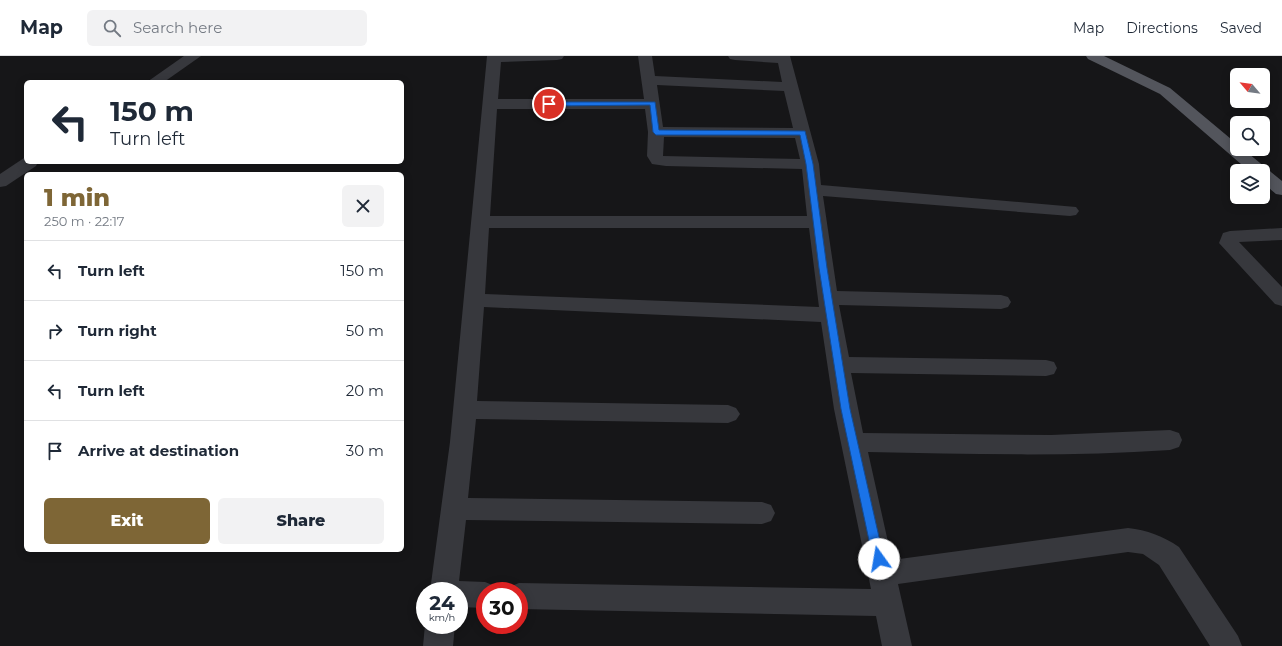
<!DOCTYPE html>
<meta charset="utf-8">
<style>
body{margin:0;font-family:Montserrat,sans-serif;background:#f2f2f3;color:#1f2937;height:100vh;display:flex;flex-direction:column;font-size:15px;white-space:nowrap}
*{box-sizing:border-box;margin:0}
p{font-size:13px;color:#747a83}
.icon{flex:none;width:22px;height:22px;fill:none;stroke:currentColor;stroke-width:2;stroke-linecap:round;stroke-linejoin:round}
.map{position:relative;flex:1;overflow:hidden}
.side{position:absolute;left:24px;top:116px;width:380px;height:380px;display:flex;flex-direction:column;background:#fff;border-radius:6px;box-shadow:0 2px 10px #0003}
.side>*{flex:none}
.hud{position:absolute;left:24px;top:24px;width:380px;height:84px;border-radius:6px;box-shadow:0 2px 10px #0003;background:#fff;color:#1f2937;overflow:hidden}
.needle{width:26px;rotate:299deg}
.fabs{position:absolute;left:1230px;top:12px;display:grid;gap:8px}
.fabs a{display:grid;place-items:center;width:40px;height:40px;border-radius:6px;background:#fff;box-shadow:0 2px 10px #0003;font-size:20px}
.speed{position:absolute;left:416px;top:526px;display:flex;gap:8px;font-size:20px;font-weight:700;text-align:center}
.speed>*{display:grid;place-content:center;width:52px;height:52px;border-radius:50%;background:#fff;box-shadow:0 2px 10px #0003;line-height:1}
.speed small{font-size:10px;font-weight:400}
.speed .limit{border:6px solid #d22;background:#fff;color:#111}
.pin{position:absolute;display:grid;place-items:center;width:34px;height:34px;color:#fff;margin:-17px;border:2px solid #fff;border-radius:50%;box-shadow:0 1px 4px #0007}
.me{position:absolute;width:44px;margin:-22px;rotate:347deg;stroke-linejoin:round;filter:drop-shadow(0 0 3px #0008)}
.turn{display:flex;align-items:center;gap:14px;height:84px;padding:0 20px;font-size:18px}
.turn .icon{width:52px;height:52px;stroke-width:2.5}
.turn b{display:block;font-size:28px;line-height:34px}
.round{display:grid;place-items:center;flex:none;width:42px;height:42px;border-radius:6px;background:#f2f2f3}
.overview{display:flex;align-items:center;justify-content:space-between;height:68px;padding:0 20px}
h1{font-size:24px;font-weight:800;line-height:30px;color:#7e6636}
.action{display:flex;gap:8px;margin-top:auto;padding:8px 20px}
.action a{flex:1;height:46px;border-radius:6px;background:#7e6636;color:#fff;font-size:16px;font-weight:800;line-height:46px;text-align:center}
.action a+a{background:#f2f2f3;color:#1f2937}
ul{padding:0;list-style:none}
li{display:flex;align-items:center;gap:12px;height:60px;padding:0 20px;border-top:1px solid #e0e1e3}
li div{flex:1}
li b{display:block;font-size:15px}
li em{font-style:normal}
header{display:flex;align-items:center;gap:24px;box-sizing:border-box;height:56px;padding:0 20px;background:#fff;border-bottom:1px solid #e0e1e3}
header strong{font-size:19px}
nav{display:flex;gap:22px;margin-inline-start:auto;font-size:14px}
.search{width:280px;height:36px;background:#f2f2f3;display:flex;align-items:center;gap:10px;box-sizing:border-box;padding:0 14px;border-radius:6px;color:#747a83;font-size:15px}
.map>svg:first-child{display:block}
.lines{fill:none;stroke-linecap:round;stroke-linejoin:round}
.minor{fill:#37383d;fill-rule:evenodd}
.major{fill:#53555c;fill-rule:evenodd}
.route{fill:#1a73e8;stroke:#114b97}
</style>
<header>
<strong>Map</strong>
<div class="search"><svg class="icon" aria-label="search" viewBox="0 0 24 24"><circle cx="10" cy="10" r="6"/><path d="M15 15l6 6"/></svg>Search here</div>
<nav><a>Map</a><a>Directions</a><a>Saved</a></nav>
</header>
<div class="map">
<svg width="1282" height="590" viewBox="0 0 1282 590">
<rect width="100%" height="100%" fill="#161618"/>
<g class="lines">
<g class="minor">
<polygon points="184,0 201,0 164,26 147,26"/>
<path d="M 487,0 L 564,0 L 562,3 L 557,4 L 501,6 L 498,43 L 644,43 L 638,0 L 652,0 L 655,20 L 782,26 L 778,7 L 735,4 L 730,3 L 728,0 L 790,0 L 819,108 L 821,129 L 1076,151 L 1079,155 L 1076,159 L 1070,160 L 823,140 L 837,235 L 1001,239 L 1008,241 L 1011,246 L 1008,251 L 1001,253 L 839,249 L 849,301 L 1046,304 L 1054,306 L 1057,312 L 1054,318 L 1046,320 L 851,317 L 863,377 L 1051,379 L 1170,374 L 1179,377 L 1182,384 L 1179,391 L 1170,394 C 1069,401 969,398 868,396 L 892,504 L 1128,472 C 1147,474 1163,480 1179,491 L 1238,580 L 1242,590 L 1210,590 L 1159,509 L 1143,498 L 1128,496 L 898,528 L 912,590 L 882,590 L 876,560 L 519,553 L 519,535 L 507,535 L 509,531 L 519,527 L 871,533 L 834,353 L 821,266 L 484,251 L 477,345 L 728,349 L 736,352 L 740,358 L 736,364 L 728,367 L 476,363 L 468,442 L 762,446 L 771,449 L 775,457 L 771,465 L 762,468 L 466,464 L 459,525 L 485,526 L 495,530 L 497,535 L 485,535 L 485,552 L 459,551 L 459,535 L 430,535 L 450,386 ZM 657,29 L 784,35 L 793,72 L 663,71 ZM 497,53 L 645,53 L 648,76 L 647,100 L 652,108 L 666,110 L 802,113 L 807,160 L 490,160 ZM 664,81 L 795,82 L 800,103 L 663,100 ZM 489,172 L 809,172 L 819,251 L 485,238 Z"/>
<polygon points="24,102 26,102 26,106 38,106 36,110 6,130 0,131 0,118"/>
<polygon points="1282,172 1282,184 1239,186 1282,231 1282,250 1275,248 1219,187 1223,177 1230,175"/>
<polygon points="425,569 455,569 453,590 423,590"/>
</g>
<polygon class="major" points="1086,0 1104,0 1170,32 1237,88 1237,93 1243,93 1282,125 1282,139 1276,138 1263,127 1263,115 1249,115 1160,38 1088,3"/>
</g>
<polygon class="route" points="547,46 655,46 659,74 805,75 813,108 827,212 850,353 884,503 883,507 879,508 875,507 873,503 841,353 819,212 806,108 800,79 656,79 653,76 650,49 549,50 546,48"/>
</svg>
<div class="fabs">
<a><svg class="needle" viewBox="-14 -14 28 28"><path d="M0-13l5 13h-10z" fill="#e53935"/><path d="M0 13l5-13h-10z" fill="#747a83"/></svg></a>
<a><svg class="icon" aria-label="search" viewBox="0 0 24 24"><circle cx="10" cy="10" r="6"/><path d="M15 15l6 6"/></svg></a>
<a><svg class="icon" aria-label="layers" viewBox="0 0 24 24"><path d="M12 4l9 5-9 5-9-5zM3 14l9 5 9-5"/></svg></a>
</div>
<div class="speed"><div>24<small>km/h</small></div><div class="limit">30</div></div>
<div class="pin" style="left:549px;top:48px;background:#d93025"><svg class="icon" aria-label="arrive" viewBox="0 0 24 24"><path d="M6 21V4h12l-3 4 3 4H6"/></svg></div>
<svg class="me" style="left:879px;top:503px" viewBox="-20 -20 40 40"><circle r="19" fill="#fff"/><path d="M0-13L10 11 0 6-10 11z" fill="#1a73e8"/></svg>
<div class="hud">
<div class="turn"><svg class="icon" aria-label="left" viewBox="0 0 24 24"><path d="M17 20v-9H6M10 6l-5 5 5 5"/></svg><div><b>150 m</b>Turn left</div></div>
</div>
<section class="side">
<div class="overview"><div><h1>1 min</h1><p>250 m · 22:17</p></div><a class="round"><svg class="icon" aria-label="close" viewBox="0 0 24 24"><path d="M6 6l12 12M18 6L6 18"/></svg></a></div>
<ul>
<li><svg class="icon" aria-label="left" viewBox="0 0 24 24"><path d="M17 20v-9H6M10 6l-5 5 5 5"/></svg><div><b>Turn left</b></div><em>150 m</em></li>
<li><svg class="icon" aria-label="right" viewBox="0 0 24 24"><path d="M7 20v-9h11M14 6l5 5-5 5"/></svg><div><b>Turn right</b></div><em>50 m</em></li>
<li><svg class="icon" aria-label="left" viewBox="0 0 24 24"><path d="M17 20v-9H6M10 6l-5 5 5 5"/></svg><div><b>Turn left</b></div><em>20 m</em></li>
<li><svg class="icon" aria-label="arrive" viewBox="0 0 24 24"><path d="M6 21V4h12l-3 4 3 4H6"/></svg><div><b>Arrive at destination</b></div><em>30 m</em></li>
</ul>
<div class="action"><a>Exit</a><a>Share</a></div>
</section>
</div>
